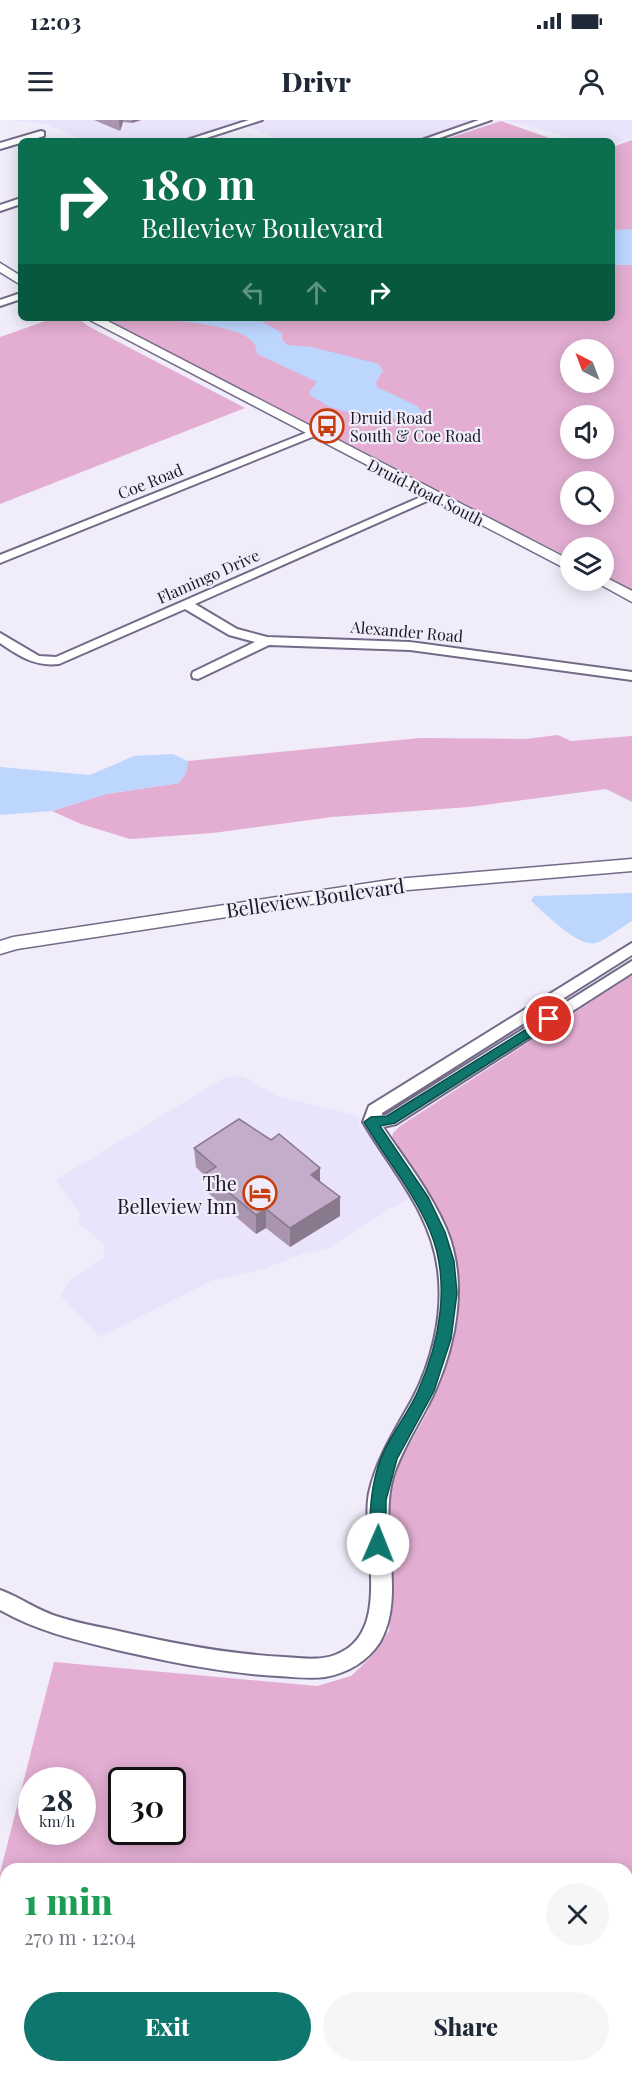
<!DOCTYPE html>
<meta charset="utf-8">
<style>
body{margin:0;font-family:"Playfair Display",serif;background:#f6f6f7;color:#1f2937;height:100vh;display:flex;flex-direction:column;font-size:22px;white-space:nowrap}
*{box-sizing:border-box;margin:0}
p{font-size:20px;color:#747a83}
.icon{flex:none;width:33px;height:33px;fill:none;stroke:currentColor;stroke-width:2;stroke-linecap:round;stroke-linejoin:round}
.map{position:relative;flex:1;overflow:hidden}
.details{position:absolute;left:0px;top:1743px;width:633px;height:210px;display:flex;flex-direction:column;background:#fff;border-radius:18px 18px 0 0;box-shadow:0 3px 15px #0003}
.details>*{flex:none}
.guide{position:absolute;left:18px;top:18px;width:597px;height:183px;border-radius:9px;box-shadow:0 3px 15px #0003;background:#0b6e4f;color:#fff;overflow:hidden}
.needle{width:39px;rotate:318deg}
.controls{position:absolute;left:560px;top:219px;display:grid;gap:12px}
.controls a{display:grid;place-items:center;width:54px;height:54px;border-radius:50%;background:#fff;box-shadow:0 3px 15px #0003;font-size:30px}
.speed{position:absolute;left:18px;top:1647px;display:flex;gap:12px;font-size:30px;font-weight:700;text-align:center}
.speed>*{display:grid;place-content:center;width:78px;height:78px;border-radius:50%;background:#fff;box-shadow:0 3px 15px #0003;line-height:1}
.speed small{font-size:15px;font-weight:400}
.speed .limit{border:3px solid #111;border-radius:9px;background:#fff;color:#111}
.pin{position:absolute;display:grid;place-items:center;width:51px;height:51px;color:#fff;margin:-26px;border:3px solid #fff;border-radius:50%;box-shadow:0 2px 6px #0007}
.me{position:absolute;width:66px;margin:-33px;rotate:1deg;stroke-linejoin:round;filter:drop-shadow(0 0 4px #0008)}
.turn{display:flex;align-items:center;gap:21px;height:126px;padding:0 24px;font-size:27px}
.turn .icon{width:78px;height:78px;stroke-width:2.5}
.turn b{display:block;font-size:42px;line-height:51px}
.lanes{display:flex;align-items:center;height:57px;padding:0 24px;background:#0003;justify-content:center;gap:30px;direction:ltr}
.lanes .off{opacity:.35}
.round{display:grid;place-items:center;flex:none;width:63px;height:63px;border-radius:32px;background:#f6f6f7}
.summary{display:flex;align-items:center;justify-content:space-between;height:102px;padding:0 24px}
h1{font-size:36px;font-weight:800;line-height:45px;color:#1e9e55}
.cta{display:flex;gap:12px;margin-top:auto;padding:12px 24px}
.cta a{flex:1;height:69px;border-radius:36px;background:#0f766e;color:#fff;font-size:24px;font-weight:800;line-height:69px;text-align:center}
.cta a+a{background:#f6f6f7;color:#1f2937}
.status{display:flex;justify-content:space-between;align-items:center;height:42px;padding:0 30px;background:#fff;direction:ltr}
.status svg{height:16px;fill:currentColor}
header{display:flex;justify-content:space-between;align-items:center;height:78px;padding:0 24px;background:#fff;font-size:27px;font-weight:800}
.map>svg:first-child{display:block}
.built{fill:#eae3fc}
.green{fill:#e3aed2;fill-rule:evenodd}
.water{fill:#bdd6fe}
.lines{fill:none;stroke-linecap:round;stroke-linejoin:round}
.minor-casing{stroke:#736a88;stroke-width:4}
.tertiary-casing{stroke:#736a88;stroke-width:3}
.minor{fill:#fff;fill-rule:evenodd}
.tertiary{fill:#fff;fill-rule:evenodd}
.wall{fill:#a995ae}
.shaded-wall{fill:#89798d}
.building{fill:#c4adca;stroke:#89798d;stroke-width:1.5}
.route{fill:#0f766e;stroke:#0a4d48;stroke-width:1.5}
.labels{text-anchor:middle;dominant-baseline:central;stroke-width:4.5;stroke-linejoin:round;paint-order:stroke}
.far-poi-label{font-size:16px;fill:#1b1824;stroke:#f0ecfa;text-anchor:start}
.far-street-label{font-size:16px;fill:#1b1824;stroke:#f0ecfa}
.street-label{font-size:20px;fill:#1b1824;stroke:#f0ecfa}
.poi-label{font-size:20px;fill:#1b1824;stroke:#f0ecfa;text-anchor:end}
</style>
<div class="status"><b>12:03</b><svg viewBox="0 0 49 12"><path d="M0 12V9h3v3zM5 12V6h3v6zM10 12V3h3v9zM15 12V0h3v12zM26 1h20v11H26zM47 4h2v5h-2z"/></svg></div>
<header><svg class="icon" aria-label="menu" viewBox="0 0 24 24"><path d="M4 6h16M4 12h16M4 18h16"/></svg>Drivr<svg class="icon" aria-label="person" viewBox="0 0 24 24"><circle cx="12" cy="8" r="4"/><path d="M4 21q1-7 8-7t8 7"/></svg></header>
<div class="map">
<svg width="632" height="1953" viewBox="0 0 632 1953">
<rect width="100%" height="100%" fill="#f0ecfa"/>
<g class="built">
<polygon points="10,0 478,0 413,21 284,21 238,3 179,21 85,21 46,4"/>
<polygon points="506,0 632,0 632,18 612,25 612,21 583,21"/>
<polygon points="238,955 252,961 277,976 359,996 359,1006 365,1010 410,1079 388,1090 325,1130 305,1133 264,1149 211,1161 100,1217 60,1175 70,1160 103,1138 105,1125 77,1102 80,1095 56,1060 224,958"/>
</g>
<g class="green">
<polygon points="501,1 558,21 440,21"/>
<path d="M 632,20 L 632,470 L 603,455 L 603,428 L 570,428 L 570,438 L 103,198 L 612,198 L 612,27 ZM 570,230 L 603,230 L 603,262 L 570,262 ZM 570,296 L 603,296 L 603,328 L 570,328 ZM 570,362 L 603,362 L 603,394 L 570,394 Z"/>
<polygon points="54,198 78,198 88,206 245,288 0,384 0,217"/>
<polygon points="558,615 571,621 632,616 632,682 606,669 469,687 332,697 213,713 130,719 81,704 52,691 106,674 179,663 186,653 188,641 420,618 526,619"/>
<path d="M 632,855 L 632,1953 L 150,1953 L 151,1947 L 627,1947 L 627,1749 L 6,1749 L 6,1759 L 0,1756 L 0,1753 L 54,1542 L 317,1566 L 351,1556 L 371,1537 L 389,1511 L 391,1470 L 387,1379 L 401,1340 L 428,1291 L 455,1198 L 458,1164 L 452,1140 L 391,1024 L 393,1013 L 400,1006 ZM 32,1660 L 82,1660 L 82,1712 L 32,1712 ZM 122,1660 L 172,1660 L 172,1712 L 122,1712 Z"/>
</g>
<g class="water">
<polygon points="632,109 632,145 612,145 612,110"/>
<path d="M 155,198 L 256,198 L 282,213 L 282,219 L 287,225 L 312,227 L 379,244 L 383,251 L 376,262 L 377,267 L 417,286 L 426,297 L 425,303 L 410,305 L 397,299 L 374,298 L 347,292 L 330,287 L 310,275 L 310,271 L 317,262 L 257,234 C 256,231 257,227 255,225 C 246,205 175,201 155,198 Z"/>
<polygon points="173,634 188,641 186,653 179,663 106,674 52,691 0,695 0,647 90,655 134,636"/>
<path d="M 632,773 L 632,801 C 621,807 608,819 596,823 C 578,828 544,792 531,781 L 534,776 Z"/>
</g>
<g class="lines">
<defs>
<g id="minor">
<polygon points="249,0 262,0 197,21 184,21"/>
<polygon points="479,0 491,0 431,21 419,21"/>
<polygon points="41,11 44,12 44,16 0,29 0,23"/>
<polygon points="21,78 21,84 0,91 0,85"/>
<polygon points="21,173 21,179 0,186 0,180"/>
<polygon points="313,310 317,311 317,315 0,443 0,435"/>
<path d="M 432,372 L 438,375 L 436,377 L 195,484 L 237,509 L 267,517 L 410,522 L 632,552 L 632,560 L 410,530 L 269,525 L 198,559 L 193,558 L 192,555 L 193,552 L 255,522 L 229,515 L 185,489 L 59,544 C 35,547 19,536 0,523 L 0,513 L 39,536 L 56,537 Z"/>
<path d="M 632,823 L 632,835 L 382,993 L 382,995 L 386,995 L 632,841 L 632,853 L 396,1004 L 383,1007 C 405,1040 430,1071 446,1108 C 468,1160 457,1221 435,1271 C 422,1300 403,1326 393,1357 C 378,1409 407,1475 380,1522 C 368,1541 348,1553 325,1557 C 310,1559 293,1557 278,1556 C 223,1553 170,1542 117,1530 C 76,1520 37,1511 0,1490 L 0,1470 C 20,1477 38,1491 59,1497 C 77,1503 95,1506 114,1510 C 170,1523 226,1534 284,1537 C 300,1538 319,1541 335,1535 C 395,1513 360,1422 369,1373 C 376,1340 395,1310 412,1280 C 432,1242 444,1194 438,1150 C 431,1092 391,1050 363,1002 L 369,986 Z"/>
</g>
<g id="tertiary">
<polygon points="0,143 21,156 21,165 0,152"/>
<polygon points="86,198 102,198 570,440 570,451"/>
<polygon points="603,456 632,471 632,482 592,460 603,460"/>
<polygon points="632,739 632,751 396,771 17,829 0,834 0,821 13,817 396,759"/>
</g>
</defs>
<use href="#minor" class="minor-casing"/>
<use href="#tertiary" class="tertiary-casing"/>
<use href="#minor" class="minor"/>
<use href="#tertiary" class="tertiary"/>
</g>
<g class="wall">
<polygon points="94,0 141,0 132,3 123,2 120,11"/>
<polygon points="271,1020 320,1048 320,1062 340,1077 340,1096 290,1127 266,1108 256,1114 207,1072 206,1057 196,1047 194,1028"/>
</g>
<g class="shaded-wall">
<polygon points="119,0 123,0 123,2 120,11"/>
<polygon points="132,0 141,0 132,3"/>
<polygon points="320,1048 320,1067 311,1055"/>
<polygon points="340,1077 340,1096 290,1127 290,1108"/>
<polygon points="266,1089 266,1108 256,1114 256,1095"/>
</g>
<polygon class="building" points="239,999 271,1020 279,1014 320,1048 311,1055 340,1077 290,1108 266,1089 256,1095 206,1053 216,1047 194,1028"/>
<path class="route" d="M 549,895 L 554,896 L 556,899 L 554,902 L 395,1003 L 380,1006 L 428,1077 L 445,1112 L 454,1141 L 457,1173 L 451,1219 L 434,1271 L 397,1339 L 386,1380 L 386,1424 L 383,1429 L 378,1431 L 372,1429 L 369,1424 C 370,1394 370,1366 381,1338 C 390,1315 408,1294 418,1271 C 440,1222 451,1161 430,1111 C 414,1072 385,1038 364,1002 L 371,997 L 387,996 Z"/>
<defs>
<symbol id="bus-ring" viewBox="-11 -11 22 22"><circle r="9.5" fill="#f0ecfa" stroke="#c63e0e" stroke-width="1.5"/><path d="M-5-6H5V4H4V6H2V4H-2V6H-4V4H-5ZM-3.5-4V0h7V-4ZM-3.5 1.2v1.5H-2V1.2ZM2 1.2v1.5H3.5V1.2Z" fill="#c63e0e"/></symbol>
<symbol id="hotel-ring" viewBox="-11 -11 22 22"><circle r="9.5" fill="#f0ecfa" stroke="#c63e0e" stroke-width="1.5"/><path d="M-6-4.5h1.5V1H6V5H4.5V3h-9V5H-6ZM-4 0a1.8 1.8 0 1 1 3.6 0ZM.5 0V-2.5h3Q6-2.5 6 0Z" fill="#c63e0e"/></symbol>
</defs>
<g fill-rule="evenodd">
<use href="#bus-ring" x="308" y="287" width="38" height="38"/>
<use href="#hotel-ring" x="241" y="1054" width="38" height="38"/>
</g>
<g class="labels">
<g class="far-poi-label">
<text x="350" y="297">Druid Road<tspan x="350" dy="18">South &amp; Coe Road</tspan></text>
</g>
<g class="far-street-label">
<text transform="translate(150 361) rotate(-22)">Coe Road</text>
<text transform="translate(426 372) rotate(27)">Druid Road South</text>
<text transform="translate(208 456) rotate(-24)">Flamingo Drive</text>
<text transform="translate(407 511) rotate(5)">Alexander Road</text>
</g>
<g class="street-label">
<text transform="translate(315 777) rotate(-8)">Belleview Boulevard</text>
</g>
<g class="poi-label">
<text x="237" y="1062">The<tspan x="237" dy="23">Belleview Inn</tspan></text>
</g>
</g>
</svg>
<div class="controls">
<a><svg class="needle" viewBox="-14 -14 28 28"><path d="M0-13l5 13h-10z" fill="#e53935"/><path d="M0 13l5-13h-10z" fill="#747a83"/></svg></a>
<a><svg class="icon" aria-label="sound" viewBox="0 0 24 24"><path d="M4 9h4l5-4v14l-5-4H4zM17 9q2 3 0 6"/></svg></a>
<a><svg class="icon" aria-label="search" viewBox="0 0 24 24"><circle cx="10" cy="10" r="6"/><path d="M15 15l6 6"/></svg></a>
<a><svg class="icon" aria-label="layers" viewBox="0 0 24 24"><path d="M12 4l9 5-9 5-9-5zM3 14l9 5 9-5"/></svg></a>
</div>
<div class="speed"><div>28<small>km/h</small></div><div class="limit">30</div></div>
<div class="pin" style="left:549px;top:899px;background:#d93025"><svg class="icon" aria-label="arrive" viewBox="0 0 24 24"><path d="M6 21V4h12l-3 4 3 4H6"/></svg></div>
<svg class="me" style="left:378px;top:1424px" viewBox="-20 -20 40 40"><circle r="19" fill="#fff"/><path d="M0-13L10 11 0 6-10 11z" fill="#0f766e"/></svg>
<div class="guide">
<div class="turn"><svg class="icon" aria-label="right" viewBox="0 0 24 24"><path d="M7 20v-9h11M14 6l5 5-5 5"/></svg><div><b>180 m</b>Belleview Boulevard</div></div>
<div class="lanes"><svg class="icon off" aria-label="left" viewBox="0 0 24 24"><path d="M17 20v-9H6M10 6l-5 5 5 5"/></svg><svg class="icon off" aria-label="ahead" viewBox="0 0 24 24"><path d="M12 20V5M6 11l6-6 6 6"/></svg><svg class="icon" aria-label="right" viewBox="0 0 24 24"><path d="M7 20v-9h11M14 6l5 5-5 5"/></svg></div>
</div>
<section class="details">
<div class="summary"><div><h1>1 min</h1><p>270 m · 12:04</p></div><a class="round"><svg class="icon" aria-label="close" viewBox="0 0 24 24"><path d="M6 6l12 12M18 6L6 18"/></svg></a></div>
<div class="cta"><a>Exit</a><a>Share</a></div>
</section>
</div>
